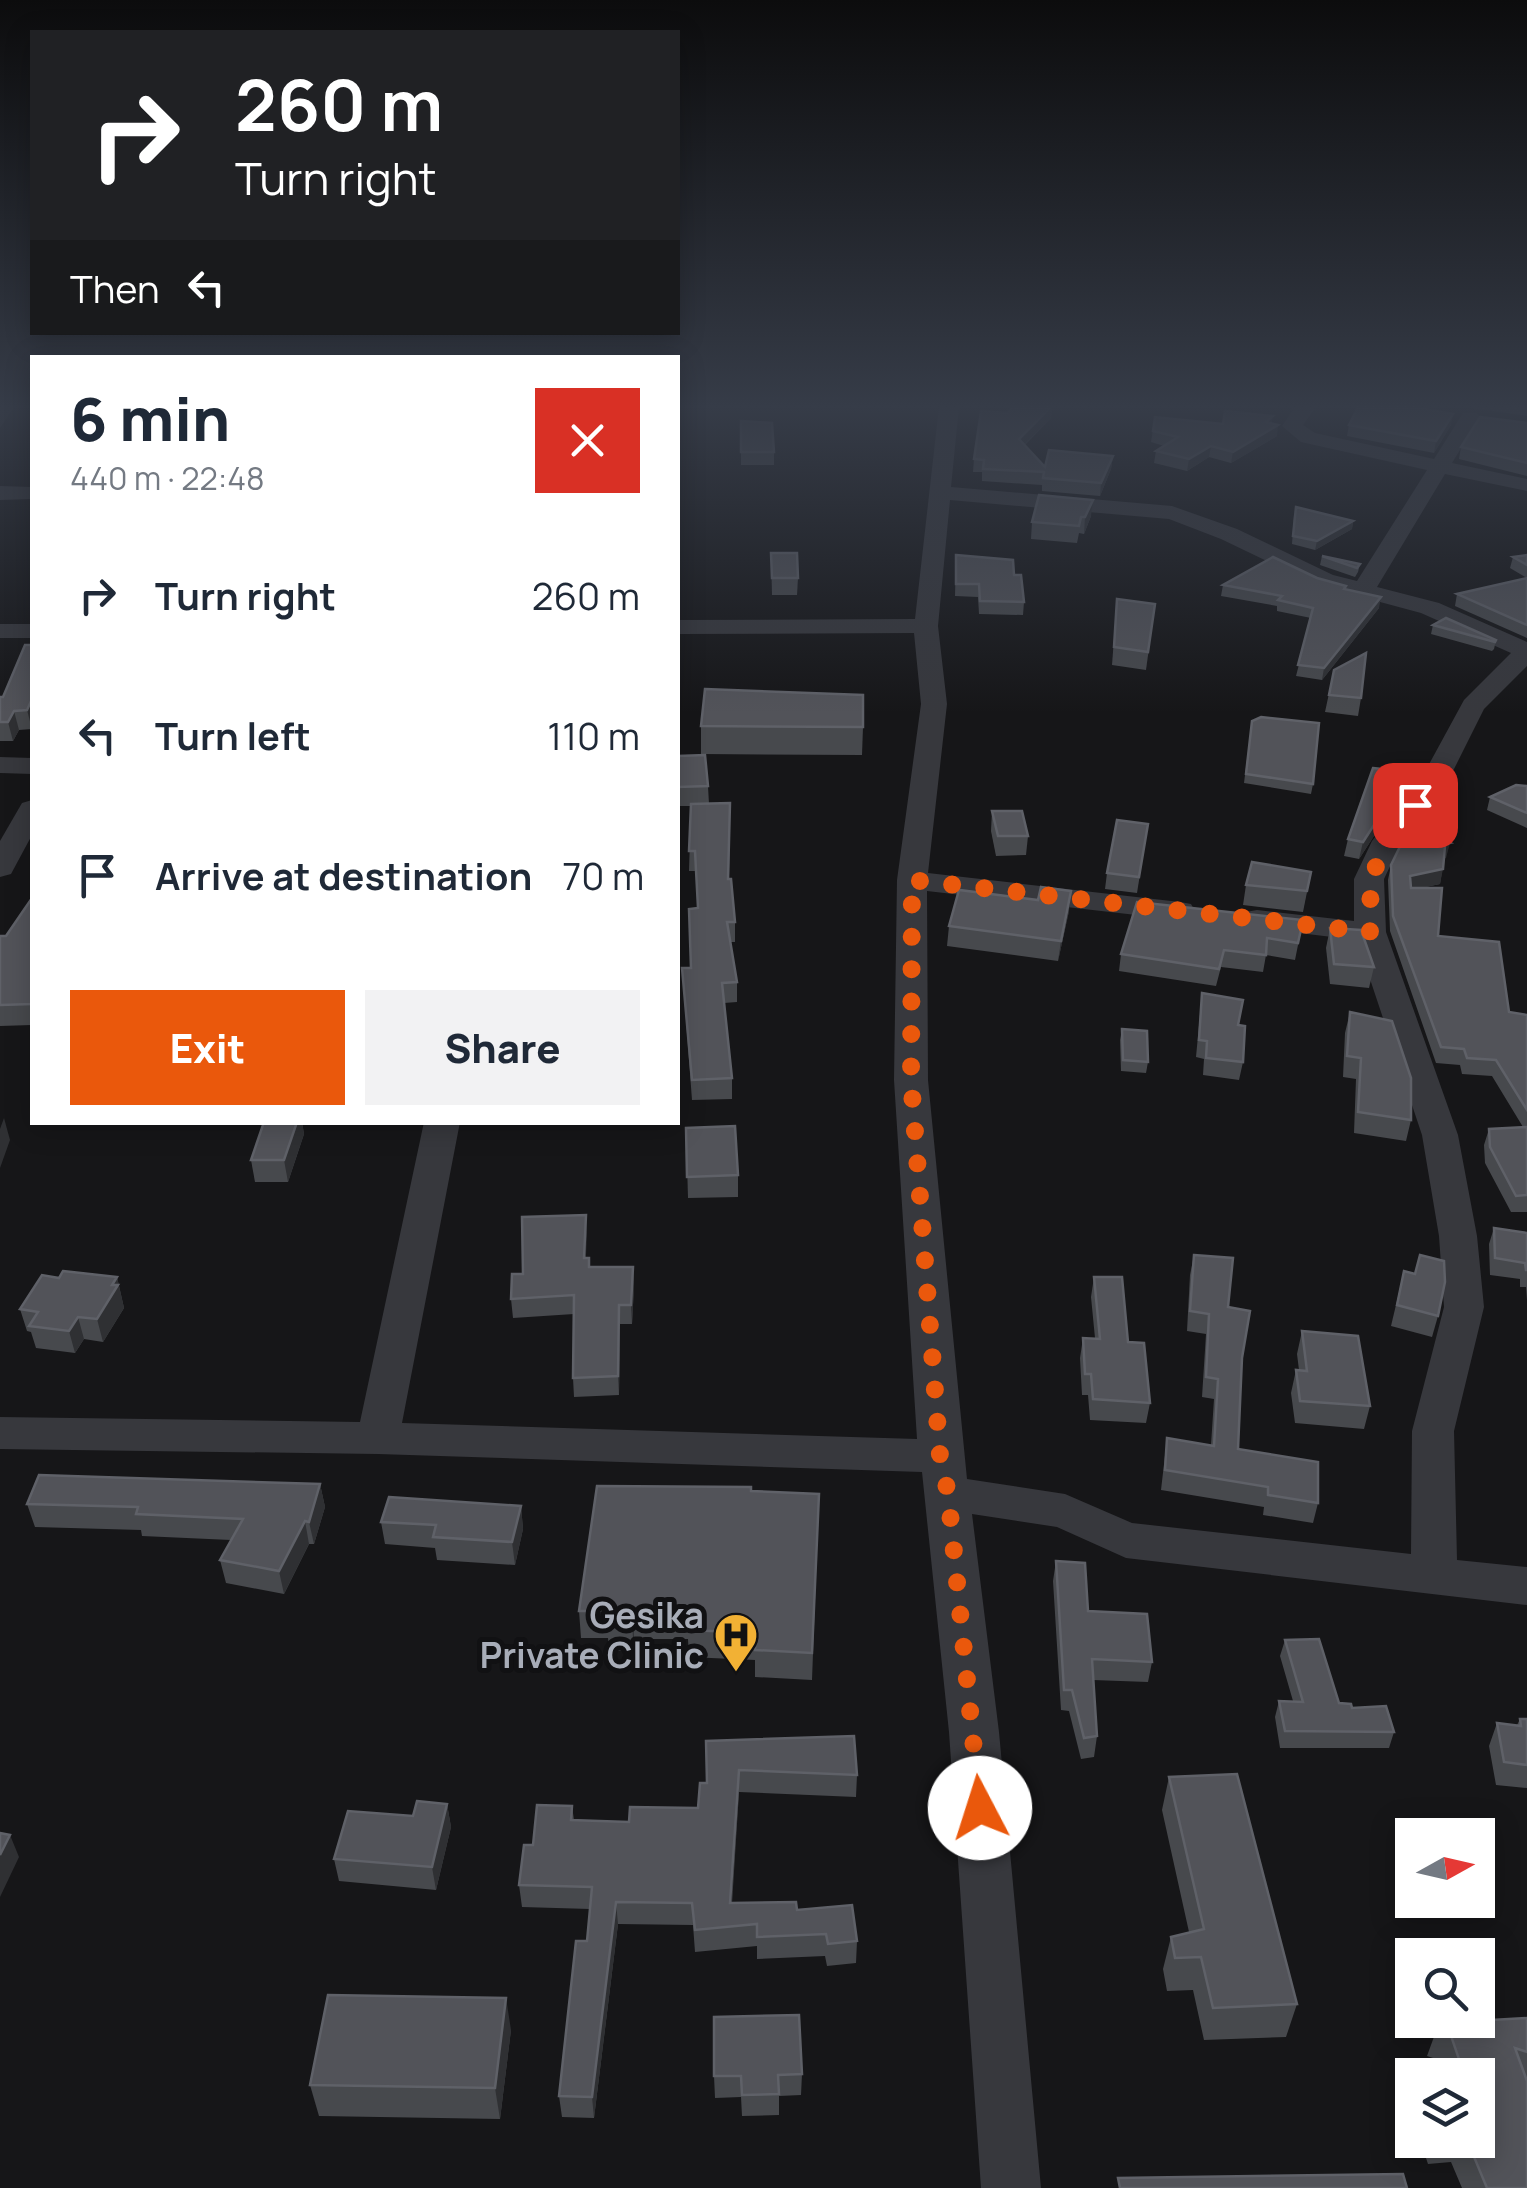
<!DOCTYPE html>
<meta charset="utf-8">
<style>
body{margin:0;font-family:Manrope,sans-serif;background:#f2f2f3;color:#1f2937;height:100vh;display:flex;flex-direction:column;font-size:38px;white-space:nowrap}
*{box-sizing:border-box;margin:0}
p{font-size:32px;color:#747a83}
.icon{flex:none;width:55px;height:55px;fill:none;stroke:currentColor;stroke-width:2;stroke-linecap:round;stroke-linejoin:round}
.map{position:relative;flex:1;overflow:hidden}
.panel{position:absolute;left:30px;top:355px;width:650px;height:770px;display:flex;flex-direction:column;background:#fff;border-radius:0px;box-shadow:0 5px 25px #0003}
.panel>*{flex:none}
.banner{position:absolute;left:30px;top:30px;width:650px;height:305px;border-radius:0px;box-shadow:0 5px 25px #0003;background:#202124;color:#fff;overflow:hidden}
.needle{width:65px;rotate:82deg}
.tools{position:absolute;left:1395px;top:1818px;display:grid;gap:20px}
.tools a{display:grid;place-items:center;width:100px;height:100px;border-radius:0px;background:#fff;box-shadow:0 5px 25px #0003;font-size:50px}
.pin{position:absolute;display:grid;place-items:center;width:85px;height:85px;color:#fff;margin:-42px;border-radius:20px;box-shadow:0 5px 15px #0006}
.me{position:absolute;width:110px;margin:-55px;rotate:355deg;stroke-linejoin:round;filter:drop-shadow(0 0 8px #0008)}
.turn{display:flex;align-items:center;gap:35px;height:210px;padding:0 40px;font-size:45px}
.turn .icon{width:130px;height:130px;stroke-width:2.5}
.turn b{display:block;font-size:70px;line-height:85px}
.then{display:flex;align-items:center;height:95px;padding:0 40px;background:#0003;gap:20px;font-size:38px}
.round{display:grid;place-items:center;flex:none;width:105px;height:105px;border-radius:0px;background:#f2f2f3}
.headline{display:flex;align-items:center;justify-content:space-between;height:170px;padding:0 40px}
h1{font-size:60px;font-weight:800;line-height:75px}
.cta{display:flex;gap:20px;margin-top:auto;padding:20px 40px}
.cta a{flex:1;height:115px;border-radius:0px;background:#ea580c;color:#fff;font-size:40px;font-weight:800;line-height:115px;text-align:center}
.cta a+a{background:#f2f2f3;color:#1f2937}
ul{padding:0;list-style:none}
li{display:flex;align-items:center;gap:30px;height:140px;padding:0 40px}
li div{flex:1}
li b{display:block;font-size:38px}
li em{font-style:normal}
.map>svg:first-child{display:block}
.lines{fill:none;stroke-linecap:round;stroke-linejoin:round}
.minor{fill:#37383d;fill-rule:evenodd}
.wall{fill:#47494d}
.shaded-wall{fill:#2f3033}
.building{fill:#525359;stroke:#5f6168;stroke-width:2.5}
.route{stroke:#ea580c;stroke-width:18;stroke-dasharray:0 32.4}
.labels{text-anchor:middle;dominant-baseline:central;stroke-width:10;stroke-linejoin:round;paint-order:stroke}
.near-poi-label{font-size:35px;font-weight:bold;fill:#a8adb8;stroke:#111113;text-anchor:end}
</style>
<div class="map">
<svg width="1527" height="2188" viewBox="0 0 1527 2188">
<rect width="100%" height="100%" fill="#161618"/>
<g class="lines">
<g class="minor">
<path d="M 939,407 L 959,407 L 951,487 L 1172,506 L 1237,529 L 1333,575 L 1357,581 L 1427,470 L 1301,442 L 1282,426 L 1293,410 L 1291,407 L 1312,407 L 1314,410 L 1303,425 L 1315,433 L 1434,459 L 1463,413 L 1477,413 L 1480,417 L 1452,463 L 1527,479 L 1527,491 L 1445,474 L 1377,587 L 1439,603 L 1527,642 L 1527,666 L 1484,709 L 1448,781 L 1401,843 L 1384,879 L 1386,932 L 1458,1135 L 1477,1236 L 1484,1307 L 1454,1431 L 1457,1560 L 1527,1567 L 1527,1605 L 1126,1558 L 1057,1527 L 972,1514 L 999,1732 L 1041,2188 L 981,2188 L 949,1732 L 922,1472 L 378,1454 L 0,1449 L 0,1417 L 360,1422 L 424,1122 L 460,1122 L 402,1423 L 917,1439 L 894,1080 L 897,880 L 921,704 L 914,633 L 678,634 L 678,620 L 915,619 ZM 950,500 L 1169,519 L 1221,539 L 1317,585 L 1421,613 L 1511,653 L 1464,700 L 1421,779 L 1372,841 L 1354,879 L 1354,921 L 1257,910 L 1246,912 L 1241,919 L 1246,926 L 1257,928 L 1357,940 L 1422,1135 L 1439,1236 L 1444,1307 L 1412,1431 L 1411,1554 L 1132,1523 L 1065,1494 L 967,1479 L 928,1080 L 927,891 L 1180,920 L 1191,918 L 1195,911 L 1191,904 L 1180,902 L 928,873 L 947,704 L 938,626 Z"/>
<polygon points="0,486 32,487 32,499 0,500"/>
<rect x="0" y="624" width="32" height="14"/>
<polygon points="0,757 32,758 32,774 0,773"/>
<polygon points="32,800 32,835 11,874 0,877 0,841 22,803"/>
</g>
</g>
<g class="wall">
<polygon points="1052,407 1051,418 1025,445 1045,467 1113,456 1111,469 1100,496 1042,491 1042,485 982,481 982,472 973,472 974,459 1008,413"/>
<polygon points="1465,407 1527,407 1527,416"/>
<polygon points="1155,417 1223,424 1272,423 1277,436 1231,463 1209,457 1187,471 1154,463 1156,451 1164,446 1151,442"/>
<polygon points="741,421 774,452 774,465 741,465"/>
<polygon points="1527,423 1527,476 1459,459 1461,447"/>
<polygon points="1349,425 1451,425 1434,453 1347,436"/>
<polygon points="1294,515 1353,521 1352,529 1315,550 1292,544"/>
<polygon points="1091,516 1084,534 1079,533 1077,543 1031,539 1032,522"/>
<polygon points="771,553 798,578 797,595 772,595"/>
<polygon points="956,555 1014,575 1024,602 1023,615 979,614 978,597 955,596"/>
<polygon points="1527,555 1527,578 1510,568 1513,557"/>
<polygon points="1322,556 1360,564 1358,572 1355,577 1320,565"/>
<polygon points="1317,578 1345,589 1379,608 1322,680 1296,676 1311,618 1277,611 1277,606 1221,596 1223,585"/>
<polygon points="1527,578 1527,638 1455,606 1457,594"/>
<polygon points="1117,599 1155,604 1146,670 1112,665"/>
<polygon points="1433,625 1496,640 1494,649 1492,651 1431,634"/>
<polygon points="25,645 32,729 19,730 13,741 0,741 0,697 3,697"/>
<polygon points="1334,670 1361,698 1358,716 1325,712"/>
<polygon points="1252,721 1313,784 1311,794 1244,783"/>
<polygon points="701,726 863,727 862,755 701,754"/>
<polygon points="678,756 708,786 709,804 730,822 729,879 735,922 735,942 730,942 737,982 737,1002 724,1003 732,1078 732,1099 692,1100 682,968 691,968 698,908 696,871 689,871 691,806 678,806"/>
<polygon points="1527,786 1527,828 1487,810 1490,797"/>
<polygon points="1398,799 1359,859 1344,856 1348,839"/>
<polygon points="992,811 1028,836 1026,855 996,856 991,831"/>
<polygon points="1148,824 1137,893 1105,889 1107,873"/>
<polygon points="1444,858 1440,884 1420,888 1438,936 1509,1012 1527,1015 1527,1212 1511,1212 1485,1163 1484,1145 1489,1129 1523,1127 1492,1076 1462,1074 1460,1065 1436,1063 1390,931 1388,880 1391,865 1446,858"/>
<polygon points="1311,872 1303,912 1243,905 1246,885"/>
<polygon points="32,898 32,1025 0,1026 0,936 6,936"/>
<polygon points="1069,911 1058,961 947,946 949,926"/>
<polygon points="1303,920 1295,960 1266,955 1263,972 1221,967 1216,986 1119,971 1121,954"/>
<polygon points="1330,928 1374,967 1369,988 1330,984 1326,948"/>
<polygon points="1202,993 1238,1025 1243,1062 1239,1080 1203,1075 1204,1059 1196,1057"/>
<polygon points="1350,1012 1411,1120 1406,1141 1354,1133 1356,1079 1343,1077 1345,1033"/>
<polygon points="1122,1029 1148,1062 1146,1073 1121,1071 1120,1040"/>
<polygon points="264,1122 302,1122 304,1134 288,1182 255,1182 251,1160"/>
<polygon points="686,1128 738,1175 738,1197 688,1198"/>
<polygon points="586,1215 586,1258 590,1267 633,1267 634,1286 632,1324 620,1324 619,1395 574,1397 573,1378 574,1314 513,1318 511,1299 523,1274"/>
<polygon points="1494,1228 1527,1233 1527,1300 1526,1287 1520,1287 1520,1279 1490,1275 1489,1244"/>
<polygon points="1194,1255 1228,1307 1242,1358 1238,1449 1318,1503 1313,1523 1263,1515 1264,1507 1161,1490 1167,1438 1211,1445 1214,1399 1202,1397 1206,1334 1187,1331 1190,1275"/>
<polygon points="1404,1271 1438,1316 1432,1337 1391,1326"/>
<polygon points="117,1277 124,1308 103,1342 84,1339 75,1353 36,1348 31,1332 27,1331 20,1309 59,1278"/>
<polygon points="1094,1277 1128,1342 1150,1403 1146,1423 1090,1420 1088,1395 1082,1395 1080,1358 1083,1338 1095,1338 1091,1297"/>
<polygon points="1302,1331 1370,1406 1364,1429 1295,1423 1291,1393 1296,1370 1299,1370 1297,1354"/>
<polygon points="320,1484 325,1507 314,1544 309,1544 284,1594 226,1583 220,1560 231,1540 142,1536 141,1530 35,1527 27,1504"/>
<polygon points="751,1491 819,1494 812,1680 755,1677 755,1660 689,1657 688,1639 634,1639 634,1651 609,1651 608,1638 581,1638 579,1611"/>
<polygon points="521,1506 523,1529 515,1565 437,1560 435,1548 385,1544 381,1522"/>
<polygon points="1056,1561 1088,1611 1152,1662 1148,1682 1093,1680 1097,1736 1094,1757 1081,1759 1069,1711 1061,1710 1053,1581"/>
<polygon points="1285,1640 1339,1703 1352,1708 1394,1732 1389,1748 1280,1748 1275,1717 1279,1701 1293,1701 1280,1656"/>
<polygon points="1520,1719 1527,1719 1527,1788 1496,1785 1489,1746 1497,1723 1517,1725"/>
<polygon points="706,1741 857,1775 856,1797 739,1792 732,1903 797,1910 857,1941 856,1963 827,1966 825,1956 757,1959 757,1946 695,1952 693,1925 618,1924 594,2118 562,2117 559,2096 587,1941 590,1909 522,1907 519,1885 533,1845 572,1806 574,1820 629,1822 698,1808 707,1783"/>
<polygon points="1169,1777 1297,2004 1286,2037 1204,2040 1193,1990 1167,1991 1163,1969 1171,1937 1189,1932 1162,1810"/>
<polygon points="447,1804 451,1827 436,1890 339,1881 334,1859 413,1816"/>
<polygon points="1527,2018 1527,2188 1462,2188 1451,2162 1428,2164 1420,2140 1478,2140 1478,2075 1412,2075 1412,2115 1405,2091 1417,2062 1437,2061 1436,2059 1427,2056 1439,2023"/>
<polygon points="511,2030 500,2119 319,2116 310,2085"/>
<polygon points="802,2074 801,2095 779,2096 779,2115 742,2116 741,2097 715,2098 714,2076"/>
</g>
<g class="shaded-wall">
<polygon points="1,407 14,407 0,428 0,409"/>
<polygon points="1052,407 1051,418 1018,451 1019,439"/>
<polygon points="1453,414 1451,425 1434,453 1436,441"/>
<polygon points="1273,416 1271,427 1278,425 1277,436 1231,463 1233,452"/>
<polygon points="1211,446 1209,457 1187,471 1189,459"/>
<polygon points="1113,456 1111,469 1100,496 1101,483"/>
<polygon points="1093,500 1091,516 1084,534 1085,517"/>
<polygon points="1353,521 1352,529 1315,550 1317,541"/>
<polygon points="1381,597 1379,608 1322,680 1324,668"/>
<polygon points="32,699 32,729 27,710"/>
<polygon points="14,711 19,730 13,741 8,722"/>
<polygon points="1401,783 1398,799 1359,859 1363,842"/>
<polygon points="1450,843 1446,858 1438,860 1442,845"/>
<polygon points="1443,869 1440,884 1407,891 1410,876"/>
<polygon points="1071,891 1069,911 1058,961 1061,941"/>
<polygon points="4,1118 10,1140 0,1168 0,1129"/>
<polygon points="297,1122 302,1122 304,1134 288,1182 284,1160"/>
<polygon points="586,1215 587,1234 585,1277 584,1258"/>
<polygon points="633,1267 634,1286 632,1324 631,1305"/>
<polygon points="117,1277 124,1308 103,1342 97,1319"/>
<polygon points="619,1305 620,1324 619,1395 618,1376"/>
<polygon points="78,1317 84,1339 75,1353 69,1331"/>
<polygon points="320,1484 325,1507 314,1544 309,1522"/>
<polygon points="521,1506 523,1529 515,1565 512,1542"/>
<polygon points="305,1521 309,1544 284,1594 279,1571"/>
<polygon points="633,1612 634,1639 634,1651 632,1624"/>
<polygon points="739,1770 739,1792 730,1925 730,1903"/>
<polygon points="447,1804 451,1827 436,1890 432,1867"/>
<polygon points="10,1835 19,1857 0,1897 0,1855"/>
<polygon points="616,1902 618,1924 594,2118 592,2097"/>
<polygon points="506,1998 511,2030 500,2119 495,2088"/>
</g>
<g class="building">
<polygon points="1012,407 1051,407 1019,439 1045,467 1049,450 1113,456 1101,483 1043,478 1044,472 983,469 984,460 974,459 981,411 1008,413"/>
<polygon points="1358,407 1412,407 1453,414 1436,441 1349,425"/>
<polygon points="1225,411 1273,416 1266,422 1278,425 1233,452 1211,446 1189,459 1156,451 1178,437 1153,431 1155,417 1223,424"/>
<polygon points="1480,417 1527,423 1527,463 1461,447"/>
<polygon points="741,421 772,423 774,452 741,452"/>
<polygon points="1039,495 1093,500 1085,517 1081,517 1079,526 1032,522"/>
<polygon points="1296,507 1353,521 1317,541 1293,536"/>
<polygon points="771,553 797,553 798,578 772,578"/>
<polygon points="956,555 1013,560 1014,575 1021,575 1024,602 980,601 979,584 956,584"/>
<polygon points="1527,555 1527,565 1513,557"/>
<polygon points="1322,556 1360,564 1357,568"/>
<polygon points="1273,557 1317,578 1346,586 1344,589 1381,597 1324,668 1298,665 1313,608 1278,600 1282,596 1223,585"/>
<polygon points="1527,578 1527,625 1457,594"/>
<polygon points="1117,599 1155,604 1148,652 1114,647"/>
<polygon points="1446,618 1496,640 1495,642 1433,625"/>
<polygon points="25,645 32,645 32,699 27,710 14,711 8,722 0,722 0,697 3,697"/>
<polygon points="1366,653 1361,698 1329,695 1334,670"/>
<polygon points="705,689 863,695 863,727 701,726"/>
<polygon points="1261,717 1319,723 1313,784 1246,774 1252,721"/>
<polygon points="705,755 708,786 678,787 678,756"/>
<polygon points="1373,768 1400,771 1401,783 1363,842 1348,839"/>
<polygon points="1516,785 1527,786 1527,813 1490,797"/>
<polygon points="730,803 728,879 731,879 735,922 727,922 737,982 722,983 732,1078 692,1080 682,968 691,968 689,909 698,908 695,851 689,851 691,804"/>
<polygon points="992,811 1022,811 1028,836 998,836"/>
<polygon points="1117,820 1148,824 1139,877 1107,873"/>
<polygon points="1409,828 1450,843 1442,845 1445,846 1443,869 1410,876 1411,888 1442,888 1438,936 1499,942 1509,1012 1527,1015 1527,1110 1496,1060 1467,1058 1464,1049 1441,1047 1393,916 1391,865"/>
<polygon points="1252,862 1311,872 1307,891 1246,885"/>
<polygon points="1041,887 1071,891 1061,941 949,926 959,890 1038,900"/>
<polygon points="32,898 32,1004 0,1005 0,936 6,936"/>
<polygon points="1137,902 1303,920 1298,943 1267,938 1266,955 1224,950 1219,969 1121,954"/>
<polygon points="1330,928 1361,930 1374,967 1334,964"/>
<polygon points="1202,993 1243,1000 1238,1025 1245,1026 1243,1062 1206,1058 1207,1041 1199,1040"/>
<polygon points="1350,1012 1392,1021 1411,1078 1411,1120 1358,1112 1361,1058 1347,1056"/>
<polygon points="1122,1029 1147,1031 1148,1062 1123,1060"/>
<polygon points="264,1122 297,1122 284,1160 251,1160"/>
<polygon points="735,1126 738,1175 687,1177 686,1128"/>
<polygon points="1527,1127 1527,1195 1516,1196 1490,1147 1489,1129"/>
<polygon points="586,1215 584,1258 589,1258 589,1267 633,1267 631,1305 619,1305 618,1376 573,1378 574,1295 511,1299 512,1274 523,1274 522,1217"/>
<polygon points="1494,1228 1527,1233 1527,1270 1526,1270 1525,1263 1495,1258"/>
<polygon points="1194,1255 1233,1258 1228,1307 1250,1311 1242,1358 1238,1449 1318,1462 1318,1503 1268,1495 1268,1487 1165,1470 1167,1438 1214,1446 1218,1379 1206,1377 1209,1314 1190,1311"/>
<polygon points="1420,1255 1444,1261 1445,1282 1438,1316 1397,1305 1404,1271 1415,1274"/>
<polygon points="63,1271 117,1277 112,1285 118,1285 97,1319 78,1317 69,1331 29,1326 38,1312 20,1309 42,1275 59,1278"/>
<polygon points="1094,1277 1122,1277 1128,1342 1144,1343 1150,1403 1093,1399 1091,1374 1085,1374 1083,1338 1100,1339"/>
<polygon points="1302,1331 1358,1336 1370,1406 1300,1401 1296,1370 1307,1371"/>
<polygon points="39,1475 320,1484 309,1522 305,1521 279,1571 220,1560 243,1519 136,1514 138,1507 27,1504"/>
<polygon points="597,1486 751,1487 751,1491 819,1494 812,1653 755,1650 756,1633 688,1630 690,1612 633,1612 632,1624 607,1624 609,1611 579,1611"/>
<polygon points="389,1497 521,1506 512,1542 433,1537 436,1525 381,1522"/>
<polygon points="1056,1561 1085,1563 1088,1611 1147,1614 1152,1662 1092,1659 1097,1736 1084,1738 1072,1690 1064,1690"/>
<polygon points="1319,1639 1339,1703 1351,1704 1352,1708 1386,1706 1394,1732 1285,1731 1279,1701 1303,1702 1285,1640"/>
<polygon points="1520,1719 1527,1719 1527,1765 1504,1762 1497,1723 1521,1726"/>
<polygon points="854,1736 857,1775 739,1770 730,1903 796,1902 797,1910 852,1905 857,1941 828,1944 826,1934 757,1937 757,1924 695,1930 692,1903 616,1902 592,2097 559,2096 576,1941 587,1941 592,1887 519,1885 524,1845 533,1845 537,1805 572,1806 571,1820 629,1822 630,1807 698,1808 700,1783 707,1783 706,1741"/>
<polygon points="1237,1774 1297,2004 1213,2008 1201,1957 1175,1958 1171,1937 1204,1929 1169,1777"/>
<polygon points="417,1801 447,1804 432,1867 334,1859 348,1811 413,1816"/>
<polygon points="0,1833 10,1835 0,1855"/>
<polygon points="328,1995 506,1998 495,2088 310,2085"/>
<polygon points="799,2015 802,2074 778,2075 779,2094 742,2095 741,2076 714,2076 714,2017"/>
<polygon points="1527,2018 1527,2052 1515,2048 1527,2081 1527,2188 1487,2188 1467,2140 1478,2140 1478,2075 1421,2075 1417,2062 1459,2059 1449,2030 1439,2027 1439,2023"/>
<polygon points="1403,2174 1407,2188 1120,2188 1118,2178"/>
</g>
<linearGradient id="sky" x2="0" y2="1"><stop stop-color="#0c0c0d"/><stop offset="0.57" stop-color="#363c48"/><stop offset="1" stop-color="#363c48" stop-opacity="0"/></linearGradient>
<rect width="1527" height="713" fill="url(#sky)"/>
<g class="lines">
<path class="route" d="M 980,1808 L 948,1493 L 940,1456 L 911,1080 L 912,880 L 1370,932 C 1369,866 1375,857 1415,805"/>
</g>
<defs>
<symbol id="hospital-pin" viewBox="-11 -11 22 30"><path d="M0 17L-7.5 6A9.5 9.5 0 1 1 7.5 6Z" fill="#f2b134" stroke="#111113"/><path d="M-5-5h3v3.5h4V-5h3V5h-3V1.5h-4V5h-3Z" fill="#111"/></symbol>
</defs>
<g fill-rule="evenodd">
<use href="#hospital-pin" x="711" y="1610" width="50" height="68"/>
</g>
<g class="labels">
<g class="near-poi-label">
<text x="704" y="1615">Gesika<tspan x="704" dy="40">Private Clinic</tspan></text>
</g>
</g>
</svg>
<div class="tools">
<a><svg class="needle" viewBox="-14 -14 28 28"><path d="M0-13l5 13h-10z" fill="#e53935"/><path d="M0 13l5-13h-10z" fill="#747a83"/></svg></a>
<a><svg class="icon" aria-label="search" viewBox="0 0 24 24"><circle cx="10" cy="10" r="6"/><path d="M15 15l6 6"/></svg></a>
<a><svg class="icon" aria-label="layers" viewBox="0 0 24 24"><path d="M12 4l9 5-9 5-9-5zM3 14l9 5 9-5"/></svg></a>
</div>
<div class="pin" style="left:1415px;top:805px;background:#d93025"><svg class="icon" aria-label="arrive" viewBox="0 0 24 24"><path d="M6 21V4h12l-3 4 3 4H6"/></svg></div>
<svg class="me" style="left:980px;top:1808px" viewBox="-20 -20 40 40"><circle r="19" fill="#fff"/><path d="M0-13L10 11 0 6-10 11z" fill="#ea580c"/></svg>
<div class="banner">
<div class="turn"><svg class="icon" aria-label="right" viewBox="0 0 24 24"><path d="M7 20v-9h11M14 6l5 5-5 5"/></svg><div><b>260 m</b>Turn right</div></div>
<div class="then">Then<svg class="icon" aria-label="left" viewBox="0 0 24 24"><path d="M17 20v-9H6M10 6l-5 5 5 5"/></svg></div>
</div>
<section class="panel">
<div class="headline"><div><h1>6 min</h1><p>440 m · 22:48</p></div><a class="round" style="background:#d93025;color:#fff"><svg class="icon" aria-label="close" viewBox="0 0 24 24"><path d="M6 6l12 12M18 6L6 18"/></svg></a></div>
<ul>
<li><svg class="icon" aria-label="right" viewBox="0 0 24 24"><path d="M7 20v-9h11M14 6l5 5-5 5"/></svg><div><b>Turn right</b></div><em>260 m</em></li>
<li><svg class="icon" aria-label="left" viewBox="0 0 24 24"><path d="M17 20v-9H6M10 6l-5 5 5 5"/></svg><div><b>Turn left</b></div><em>110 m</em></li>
<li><svg class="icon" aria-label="arrive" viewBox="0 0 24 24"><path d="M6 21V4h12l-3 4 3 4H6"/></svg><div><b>Arrive at destination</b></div><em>70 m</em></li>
</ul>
<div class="cta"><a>Exit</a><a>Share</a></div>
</section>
</div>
